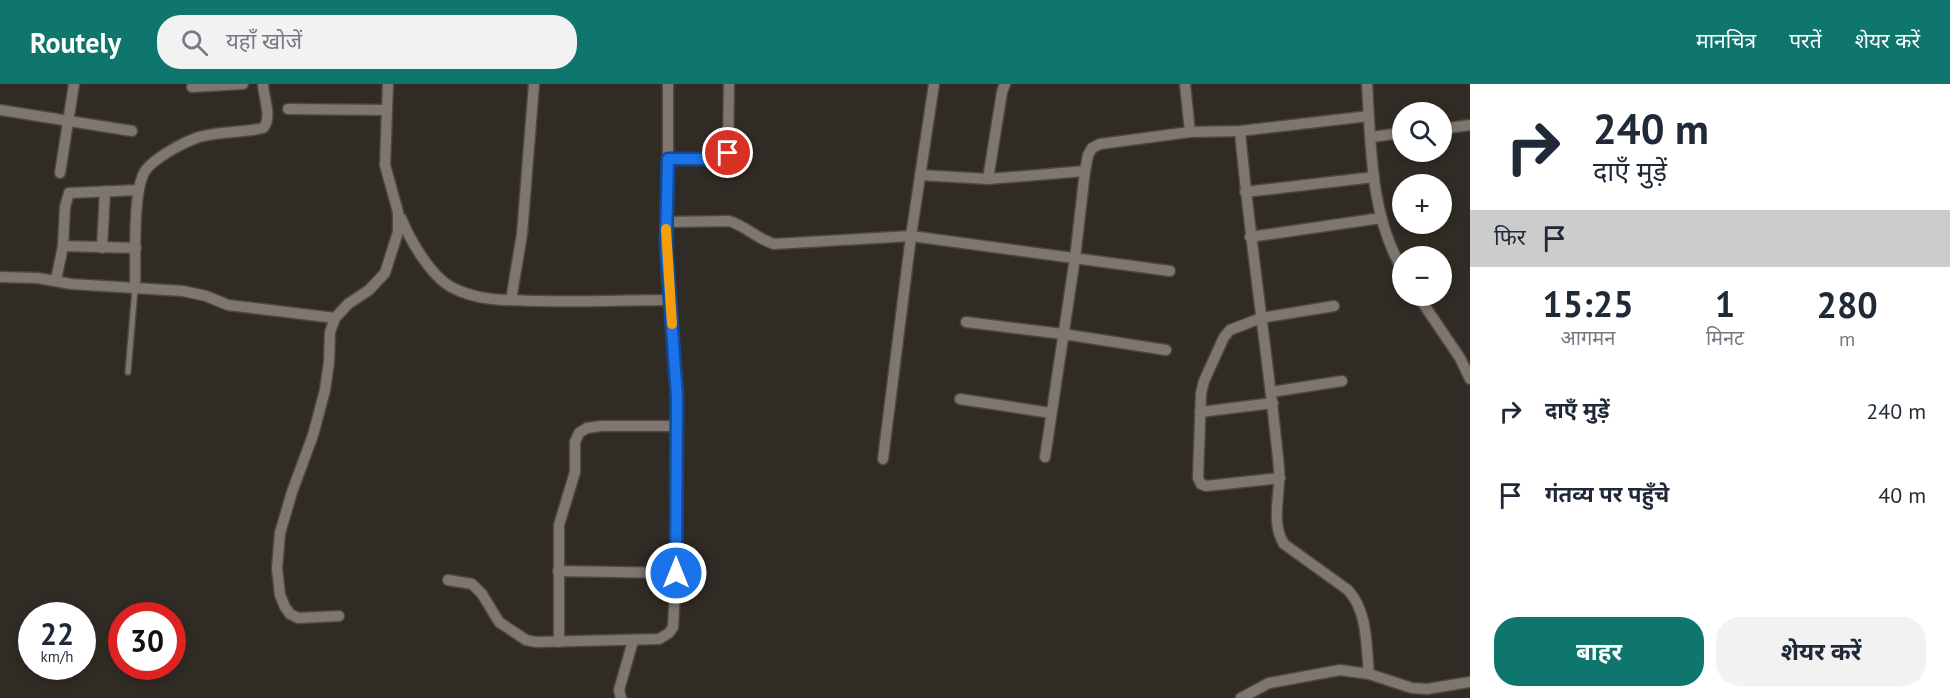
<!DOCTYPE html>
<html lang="hi">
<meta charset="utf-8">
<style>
body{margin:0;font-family:"PT Sans","Noto Sans Devanagari",sans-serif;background:#f2f2f3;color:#1f2937;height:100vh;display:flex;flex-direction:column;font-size:22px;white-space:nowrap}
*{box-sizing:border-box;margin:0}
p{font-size:20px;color:#747a83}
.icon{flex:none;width:33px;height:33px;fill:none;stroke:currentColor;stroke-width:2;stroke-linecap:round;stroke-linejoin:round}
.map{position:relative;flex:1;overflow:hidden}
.sheet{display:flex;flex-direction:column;background:#fff;width:480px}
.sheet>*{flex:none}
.banner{background:#fff;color:#1f2937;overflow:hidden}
.controls{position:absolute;left:1392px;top:18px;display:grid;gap:12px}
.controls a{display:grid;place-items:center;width:60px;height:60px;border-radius:50%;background:#fff;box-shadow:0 3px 9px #0003;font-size:30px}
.speed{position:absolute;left:18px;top:518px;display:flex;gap:12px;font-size:30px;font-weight:700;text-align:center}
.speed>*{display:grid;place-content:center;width:78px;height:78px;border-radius:50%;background:#fff;box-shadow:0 3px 9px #0003;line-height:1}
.speed small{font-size:15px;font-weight:400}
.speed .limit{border:9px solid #d22;background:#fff;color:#111}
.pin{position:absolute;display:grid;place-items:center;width:51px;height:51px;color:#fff;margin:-26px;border:3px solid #fff;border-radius:50%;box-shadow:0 2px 6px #0007}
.me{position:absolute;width:66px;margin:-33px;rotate:0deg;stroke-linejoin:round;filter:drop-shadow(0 0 4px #0008)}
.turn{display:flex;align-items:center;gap:21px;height:126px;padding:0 24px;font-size:27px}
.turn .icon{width:78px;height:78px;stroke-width:2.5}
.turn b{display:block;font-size:42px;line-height:51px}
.then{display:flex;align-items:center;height:57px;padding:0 24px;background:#0003;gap:12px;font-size:22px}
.eta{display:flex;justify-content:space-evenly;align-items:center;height:102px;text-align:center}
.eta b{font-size:36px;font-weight:700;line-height:42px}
.button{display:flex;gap:12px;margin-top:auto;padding:12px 24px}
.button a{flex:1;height:69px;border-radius:24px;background:#0f766e;color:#fff;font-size:24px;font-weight:700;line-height:69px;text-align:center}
.button a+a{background:#f2f2f3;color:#1f2937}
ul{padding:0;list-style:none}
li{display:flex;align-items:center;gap:18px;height:84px;padding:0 24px}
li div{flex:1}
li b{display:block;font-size:22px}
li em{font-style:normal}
header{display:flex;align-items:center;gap:36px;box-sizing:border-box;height:84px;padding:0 30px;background:#0f766e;color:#fff}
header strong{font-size:28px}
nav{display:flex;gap:33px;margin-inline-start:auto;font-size:21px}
.search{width:420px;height:54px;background:#f2f2f3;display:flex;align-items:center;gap:15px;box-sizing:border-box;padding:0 21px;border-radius:24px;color:#747a83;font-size:22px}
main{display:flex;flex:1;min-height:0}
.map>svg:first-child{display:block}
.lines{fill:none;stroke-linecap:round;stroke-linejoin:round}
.service-casing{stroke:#4d4742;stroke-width:8}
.minor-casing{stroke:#4d4742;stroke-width:13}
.service{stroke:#7e766f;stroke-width:5}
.minor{stroke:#7e766f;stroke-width:10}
.route-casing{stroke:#114b97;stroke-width:15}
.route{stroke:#1a73e8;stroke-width:10}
.slow{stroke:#f59e0b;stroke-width:10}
</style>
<header>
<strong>Routely</strong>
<div class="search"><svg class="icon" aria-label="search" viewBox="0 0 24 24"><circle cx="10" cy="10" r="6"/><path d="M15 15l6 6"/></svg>यहाँ खोजें</div>
<nav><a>मानचित्र</a><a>परतें</a><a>शेयर करें</a></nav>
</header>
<main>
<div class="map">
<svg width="1470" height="614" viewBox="0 0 1470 614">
<rect width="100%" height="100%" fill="#312b25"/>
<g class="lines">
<defs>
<polyline id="service" points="128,288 135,205"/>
<g id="minor">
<polyline points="1185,0 1190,48"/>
<path d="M 1367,0 C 1371,62 1370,130 1402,185"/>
<polyline points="192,3 243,0"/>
<polyline points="288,25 387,26"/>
<polyline points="0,26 132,47"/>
<polyline points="1442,45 1470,41"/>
<path d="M 1240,47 C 1250,160 1268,271 1279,384 C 1281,410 1270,438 1284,460 L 1348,506 C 1368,528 1366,561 1369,590"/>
<polyline points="1371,53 1402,49"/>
<polyline points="668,75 718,75 725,73 728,69 729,0"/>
<polyline points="60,89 74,0"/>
<polyline points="920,91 988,95 1085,87"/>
<polyline points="988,95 1002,8 1005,0"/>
<polyline points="1245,108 1374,93"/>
<path d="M 401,134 C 410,156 430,191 451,203 C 479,218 510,216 541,217 C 584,218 626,216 669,216"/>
<path d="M 666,138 L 729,137 C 746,142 757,155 774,160 L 911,152 L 1170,187"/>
<polyline points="1250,153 1381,134"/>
<polyline points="63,162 136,164"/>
<polyline points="102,164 105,107"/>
<polyline points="0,193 38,194 71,200 183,207 206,212 228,221 335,234"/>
<polyline points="56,196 63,162 65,123 69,109 139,106"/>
<path d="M 135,205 C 136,178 132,108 145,87 C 154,74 184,58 199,53 C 220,47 242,49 263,44 C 273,34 263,13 263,0"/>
<polyline points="1418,212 1460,274 1470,295"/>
<polyline points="511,216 522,150 534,0"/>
<polyline points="966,238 1063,250 1166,266"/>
<polyline points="1271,308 1342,297"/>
<polyline points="960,315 1051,329"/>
<polyline points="1200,328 1273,319"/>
<polyline points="1045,373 1075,174 1085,87 1088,71 1092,64 1100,60 1190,48 1240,47 1369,32"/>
<polyline points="883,375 911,152 934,0"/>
<polyline points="1280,394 1206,402 1201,400 1198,394 1201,309 1204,297 1224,253 1230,246 1261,234 1334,222"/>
<polyline points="558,487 676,489"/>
<polyline points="448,496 472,500 482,510 499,538 526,556 536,558 659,555 669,549 673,543 676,489 677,313 666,161 668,75 668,0"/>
<polyline points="339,532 298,534 290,530 285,523 280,511 277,484 280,449 292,408 313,351 325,306 329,278 330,248 335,234 348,220 369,206 385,189 398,148 398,128 385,81 388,0"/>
<polyline points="559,558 559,441 575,388 575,358 579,349 587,344 601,342 677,342"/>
<polyline points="621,614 619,606 633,557"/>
<polyline points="1241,614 1269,599 1340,586 1369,590 1412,604 1427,605 1470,598"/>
</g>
</defs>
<use href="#service" class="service-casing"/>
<use href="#minor" class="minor-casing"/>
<use href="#service" class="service"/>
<use href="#minor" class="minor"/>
</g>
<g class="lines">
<defs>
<polyline id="route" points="676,489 677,313 666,161 668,75 718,75 725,73 728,69"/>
</defs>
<use href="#route" class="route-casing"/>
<use href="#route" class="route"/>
<polyline class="slow" points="666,145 672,240"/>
</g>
</svg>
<div class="controls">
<a><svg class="icon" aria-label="search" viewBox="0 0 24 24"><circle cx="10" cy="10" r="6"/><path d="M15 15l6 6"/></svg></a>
<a>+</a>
<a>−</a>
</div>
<div class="speed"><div>22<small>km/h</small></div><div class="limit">30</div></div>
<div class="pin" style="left:728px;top:69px;background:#d93025"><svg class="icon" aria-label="arrive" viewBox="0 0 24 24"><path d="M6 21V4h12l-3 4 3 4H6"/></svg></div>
<svg class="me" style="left:676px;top:489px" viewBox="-20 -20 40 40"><circle r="17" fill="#1a73e8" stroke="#fff" stroke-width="3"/><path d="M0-11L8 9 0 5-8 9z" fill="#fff"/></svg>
</div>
<section class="sheet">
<div class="banner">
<div class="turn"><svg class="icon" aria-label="right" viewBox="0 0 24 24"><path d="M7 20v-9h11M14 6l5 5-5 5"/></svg><div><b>240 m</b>दाएँ मुड़ें</div></div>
<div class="then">फिर<svg class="icon" aria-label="arrive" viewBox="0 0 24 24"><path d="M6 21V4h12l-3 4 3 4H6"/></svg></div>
</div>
<div class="eta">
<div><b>15:25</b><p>आगमन</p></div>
<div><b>1</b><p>मिनट</p></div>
<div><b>280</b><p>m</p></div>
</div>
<ul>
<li><svg class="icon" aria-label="right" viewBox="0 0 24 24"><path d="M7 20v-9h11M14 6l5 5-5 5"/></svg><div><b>दाएँ मुड़ें</b></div><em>240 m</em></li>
<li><svg class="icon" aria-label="arrive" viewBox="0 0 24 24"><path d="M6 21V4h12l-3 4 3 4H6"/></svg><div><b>गंतव्य पर पहुँचे</b></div><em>40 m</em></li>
</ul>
<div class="button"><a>बाहर</a><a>शेयर करें</a></div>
</section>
</main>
